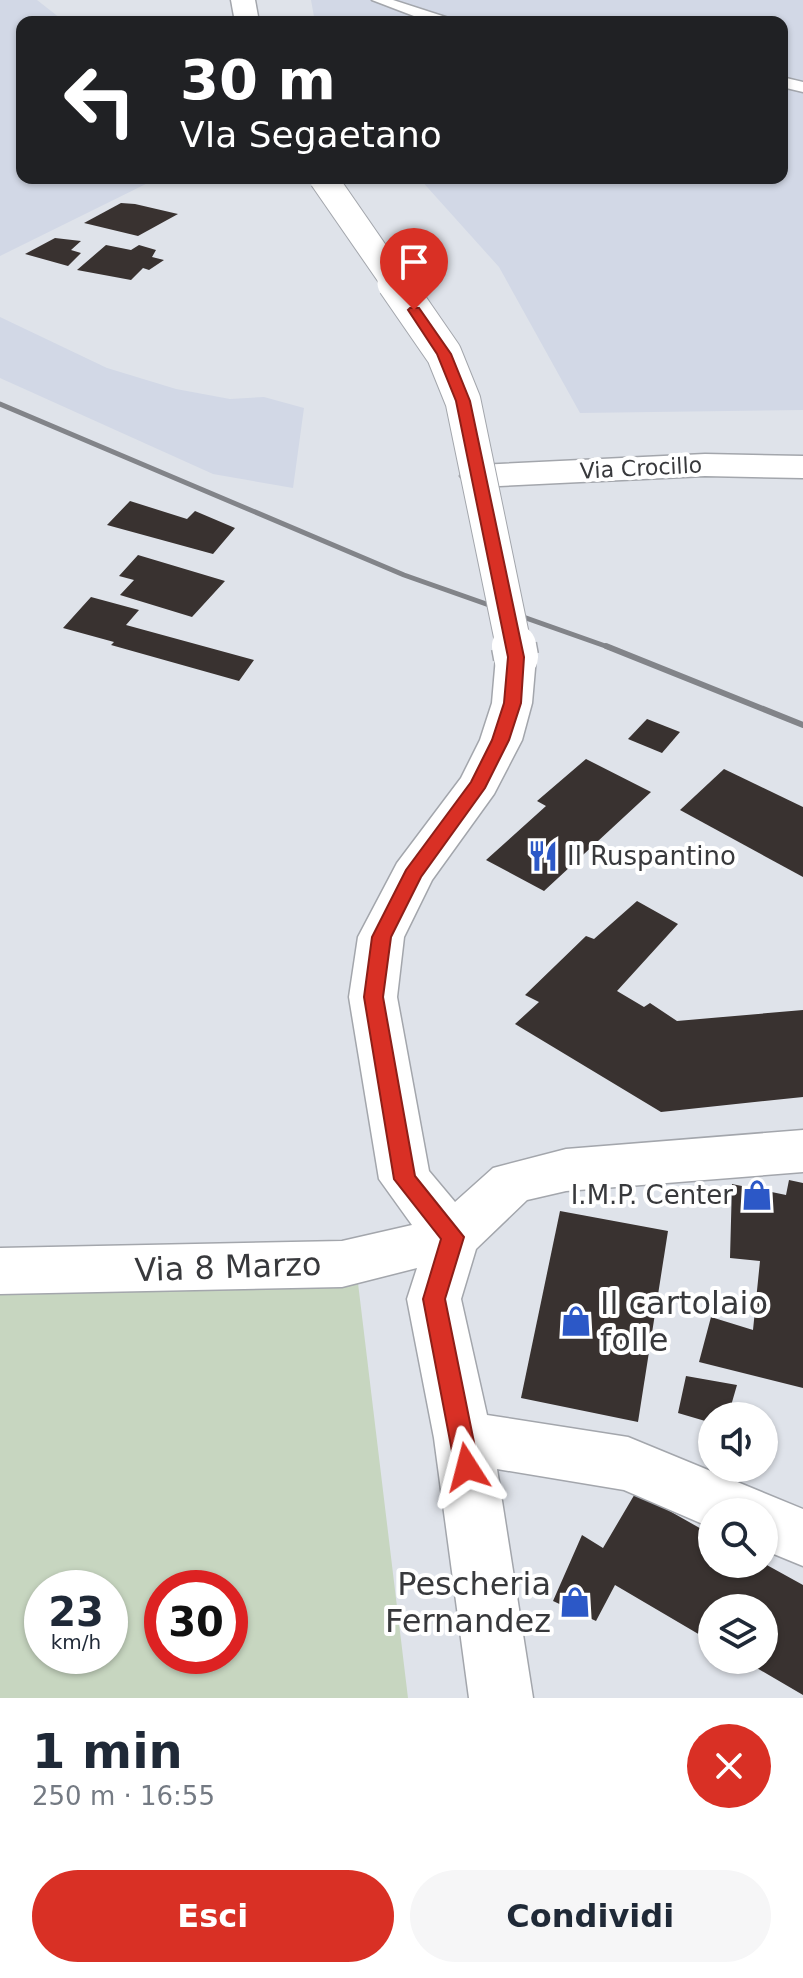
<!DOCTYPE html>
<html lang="it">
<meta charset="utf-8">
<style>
body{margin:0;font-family:"DejaVu Sans",sans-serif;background:#f6f6f7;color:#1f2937;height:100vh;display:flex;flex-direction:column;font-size:30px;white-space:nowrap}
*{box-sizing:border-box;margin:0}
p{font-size:26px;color:#747a83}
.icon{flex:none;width:44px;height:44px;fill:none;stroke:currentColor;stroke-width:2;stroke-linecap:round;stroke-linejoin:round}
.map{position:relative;height:1698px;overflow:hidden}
.panel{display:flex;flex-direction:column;background:#fff;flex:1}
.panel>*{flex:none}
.banner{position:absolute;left:16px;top:16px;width:772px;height:168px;border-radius:16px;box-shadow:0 2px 6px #0004;background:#202124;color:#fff;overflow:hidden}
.tools{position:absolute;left:698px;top:1402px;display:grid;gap:16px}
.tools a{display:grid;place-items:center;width:80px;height:80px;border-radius:50%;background:#fff;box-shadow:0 2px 6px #0004;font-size:40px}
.speed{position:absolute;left:24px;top:1570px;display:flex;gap:16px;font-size:40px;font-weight:700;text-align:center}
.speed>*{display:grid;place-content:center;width:104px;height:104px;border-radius:50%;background:#fff;box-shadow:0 2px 6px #0004;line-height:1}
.speed small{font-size:20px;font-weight:400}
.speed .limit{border:12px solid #d22;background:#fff;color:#111}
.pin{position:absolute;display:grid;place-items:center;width:68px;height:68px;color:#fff;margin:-82px -34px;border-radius:50% 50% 50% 0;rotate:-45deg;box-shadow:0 0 8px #0007}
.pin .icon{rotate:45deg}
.me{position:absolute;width:88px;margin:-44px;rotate:351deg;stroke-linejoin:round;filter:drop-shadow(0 0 6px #0008)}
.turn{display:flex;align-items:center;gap:28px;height:168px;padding:0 32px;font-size:36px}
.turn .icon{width:104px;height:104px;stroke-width:2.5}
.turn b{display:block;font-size:56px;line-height:68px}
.round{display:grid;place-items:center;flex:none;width:84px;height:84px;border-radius:42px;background:#f6f6f7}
.headline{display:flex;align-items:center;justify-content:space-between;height:136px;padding:0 32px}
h1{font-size:48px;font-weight:600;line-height:60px}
.cta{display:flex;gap:16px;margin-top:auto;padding:16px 32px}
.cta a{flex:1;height:92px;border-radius:48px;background:#d93025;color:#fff;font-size:32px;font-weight:600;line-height:92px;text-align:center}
.cta a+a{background:#f6f6f7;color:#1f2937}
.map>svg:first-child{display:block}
.built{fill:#d2d8e6}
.green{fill:#c7d6c0;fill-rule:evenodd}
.building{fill:#393230}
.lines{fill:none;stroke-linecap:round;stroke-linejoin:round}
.lane-casing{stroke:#a3a6ac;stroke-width:3}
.street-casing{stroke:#a3a6ac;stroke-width:3}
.lane{fill:#fff;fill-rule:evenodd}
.street{fill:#fff;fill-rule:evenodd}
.rail-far1{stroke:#828489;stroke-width:5}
.rail{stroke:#828489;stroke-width:6}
.street-bridge-far2-casing{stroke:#a3a6ac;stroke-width:29;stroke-linecap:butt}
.street-bridge-far1-casing{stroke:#a3a6ac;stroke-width:37;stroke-linecap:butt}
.street-bridge-casing{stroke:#a3a6ac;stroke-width:47;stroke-linecap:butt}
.street-bridge-far2{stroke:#fff;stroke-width:27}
.street-bridge-far1{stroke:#fff;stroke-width:35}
.street-bridge{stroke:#fff;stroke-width:44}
.route{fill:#d93025;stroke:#8d1f18;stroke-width:2}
.labels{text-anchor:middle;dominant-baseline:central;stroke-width:8;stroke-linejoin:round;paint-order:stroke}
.far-street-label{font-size:22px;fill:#38393c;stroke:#fff}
.poi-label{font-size:26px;fill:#38393c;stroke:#fff;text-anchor:start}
.near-street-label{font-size:32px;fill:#38393c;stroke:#fff}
.near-poi-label{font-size:32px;fill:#38393c;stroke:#fff;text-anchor:start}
</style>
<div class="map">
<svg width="803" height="1698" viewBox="0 0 803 1698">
<rect width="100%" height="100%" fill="#dfe3ea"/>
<g class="built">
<polygon points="0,0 37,0 65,22 22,22 22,178 158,178 0,256"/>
<polygon points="311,0 803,0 803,410 580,413 499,267 419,178 782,178 782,22 315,22"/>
<polygon points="0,317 107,368 176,389 230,399 264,397 304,408 293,488 213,474 0,378"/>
</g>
<path class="green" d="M 358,1283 L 408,1698 L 0,1698 L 0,1287 ZM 42,1588 L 110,1588 L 110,1656 L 42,1656 ZM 162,1588 L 230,1588 L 230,1656 L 162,1656 Z"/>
<g class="building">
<polygon points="121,203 135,204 178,214 138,236 84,223"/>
<polygon points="55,238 81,241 71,250 81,253 68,266 25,254"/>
<polygon points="106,245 131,250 139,245 156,250 152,257 164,260 149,270 143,268 131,280 77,270"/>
<polygon points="130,501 187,519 195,511 235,528 213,554 107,525"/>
<polygon points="138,555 225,581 192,617 120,595 134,580 119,576"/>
<polygon points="91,597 139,610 126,625 254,660 239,681 111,645 114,642 63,628"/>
<polygon points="647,719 680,732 662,753 628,739"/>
<polygon points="586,759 651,792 544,891 486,860 546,806 537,801"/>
<polygon points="724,769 803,807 803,877 680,810"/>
<polygon points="637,901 678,924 617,991 644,1007 650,1003 677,1021 803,1010 803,1097 661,1112 515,1024 539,1002 525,995 586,936 594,939"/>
<polygon points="789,1180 803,1183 803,1388 699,1362 711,1317 753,1330 760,1261 730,1258 732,1184 786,1195"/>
<polygon points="560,1211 668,1231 638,1422 521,1398"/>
<polygon points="686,1376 737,1385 728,1416 712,1416 712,1423 678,1413"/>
<polygon points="636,1492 712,1535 712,1564 765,1564 803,1585 803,1695 743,1660 764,1660 764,1608 712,1608 712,1642 615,1585 596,1621 553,1601 582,1535 603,1548"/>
</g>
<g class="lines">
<defs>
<g id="lane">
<polygon points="372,0 393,0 461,22 427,21"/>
<polygon points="782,77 803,82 803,92 782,87"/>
</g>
<g id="street">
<polygon points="231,0 255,0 259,22 235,22"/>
<polygon points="705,454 803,456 803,478 705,476 478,487 466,483 460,476 466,469 478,465"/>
<polygon points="516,645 530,648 536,657 532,703 522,740 494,794 432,880 404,937 397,997 429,1171 455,1202 493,1168 566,1149 803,1130 803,1172 566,1191 527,1200 476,1249 461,1299 487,1415 628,1437 803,1509 803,1566 764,1550 764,1512 712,1512 712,1528 624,1490 497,1469 533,1698 469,1698 434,1438 407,1299 417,1268 342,1287 0,1294 0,1248 342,1241 412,1225 379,1179 349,997 358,937 397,863 461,778 480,740 492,703 496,657 502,648"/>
</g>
</defs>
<use href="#lane" class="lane-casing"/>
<use href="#street" class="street-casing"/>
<use href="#lane" class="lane"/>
<use href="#street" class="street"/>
<polyline class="rail-far1" points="0,404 404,575 611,648"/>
<polyline class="rail" points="606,646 803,725"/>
<defs>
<polyline id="street-bridge-far2" points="323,178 397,285"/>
<polyline id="street-bridge-far1" points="395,283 444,354 463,401 514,648"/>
<polyline id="street-bridge" points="514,646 516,657"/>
</defs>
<use href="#street-bridge-far2" class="street-bridge-far2-casing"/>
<use href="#street-bridge-far1" class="street-bridge-far1-casing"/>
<use href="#street-bridge" class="street-bridge-casing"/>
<use href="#street-bridge-far2" class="street-bridge-far2"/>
<use href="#street-bridge-far1" class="street-bridge-far1"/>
<use href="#street-bridge" class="street-bridge"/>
</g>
<polygon class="route" points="410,308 419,308 451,354 470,401 524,657 521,703 509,740 485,788 421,877 391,937 383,997 415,1176 464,1237 445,1299 479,1467 476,1475 467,1478 458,1475 455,1467 423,1299 441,1239 394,1179 364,997 372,937 406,870 471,782 492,740 504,703 508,657 456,401 437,354 408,310"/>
<defs>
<symbol id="restaurant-bare" viewBox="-9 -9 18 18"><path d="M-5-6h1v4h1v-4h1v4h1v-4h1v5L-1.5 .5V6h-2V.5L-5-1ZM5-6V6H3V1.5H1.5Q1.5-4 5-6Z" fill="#2c58c7" stroke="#fff" stroke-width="2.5" paint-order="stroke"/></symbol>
<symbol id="shop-bare" viewBox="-9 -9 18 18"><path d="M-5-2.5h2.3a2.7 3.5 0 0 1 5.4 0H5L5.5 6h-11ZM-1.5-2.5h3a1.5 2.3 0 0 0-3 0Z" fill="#2c58c7" stroke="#fff" stroke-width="2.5" paint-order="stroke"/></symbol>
</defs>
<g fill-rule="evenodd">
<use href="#restaurant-bare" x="521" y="834" width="44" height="44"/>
<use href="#shop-bare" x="735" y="1173" width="44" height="44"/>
<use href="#shop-bare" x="554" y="1299" width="44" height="44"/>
<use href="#shop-bare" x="553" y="1580" width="44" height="44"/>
</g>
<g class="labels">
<g class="far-street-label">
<text transform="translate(641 468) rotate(-3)">Via Crocillo</text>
</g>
<g class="poi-label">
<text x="567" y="856">Il Ruspantino</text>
<text x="733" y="1195" text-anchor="end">I.M.P. Center</text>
</g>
<g class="near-street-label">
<text transform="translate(228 1267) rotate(-2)">Via 8 Marzo</text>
</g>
<g class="near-poi-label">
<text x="600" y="1303">Il cartolaio<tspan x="600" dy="37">folle</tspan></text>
<text x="551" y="1584" text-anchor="end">Pescheria<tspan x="551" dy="37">Fernandez</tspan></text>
</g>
</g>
</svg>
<div class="tools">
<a><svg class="icon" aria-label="sound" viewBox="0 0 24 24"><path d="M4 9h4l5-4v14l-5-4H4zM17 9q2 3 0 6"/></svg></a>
<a><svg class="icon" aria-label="search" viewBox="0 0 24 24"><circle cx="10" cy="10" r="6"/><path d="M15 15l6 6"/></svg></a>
<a><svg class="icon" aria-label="layers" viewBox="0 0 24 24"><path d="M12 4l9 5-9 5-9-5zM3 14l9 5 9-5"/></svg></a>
</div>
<div class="speed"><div>23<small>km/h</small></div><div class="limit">30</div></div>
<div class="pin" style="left:414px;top:310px;background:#d93025"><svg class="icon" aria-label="arrive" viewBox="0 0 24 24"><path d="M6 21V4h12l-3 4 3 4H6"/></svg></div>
<svg class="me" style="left:467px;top:1467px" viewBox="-20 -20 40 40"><path d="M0-17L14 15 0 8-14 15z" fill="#d93025" stroke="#fff" stroke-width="4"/></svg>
<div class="banner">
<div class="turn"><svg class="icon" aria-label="left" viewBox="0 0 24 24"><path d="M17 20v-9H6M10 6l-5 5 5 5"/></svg><div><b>30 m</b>VIa Segaetano</div></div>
</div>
</div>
<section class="panel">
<div class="headline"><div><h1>1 min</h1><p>250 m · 16:55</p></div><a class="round" style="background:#d93025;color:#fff"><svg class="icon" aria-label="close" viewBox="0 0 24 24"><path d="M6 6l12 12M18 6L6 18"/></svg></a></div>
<div class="cta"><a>Esci</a><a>Condividi</a></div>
</section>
